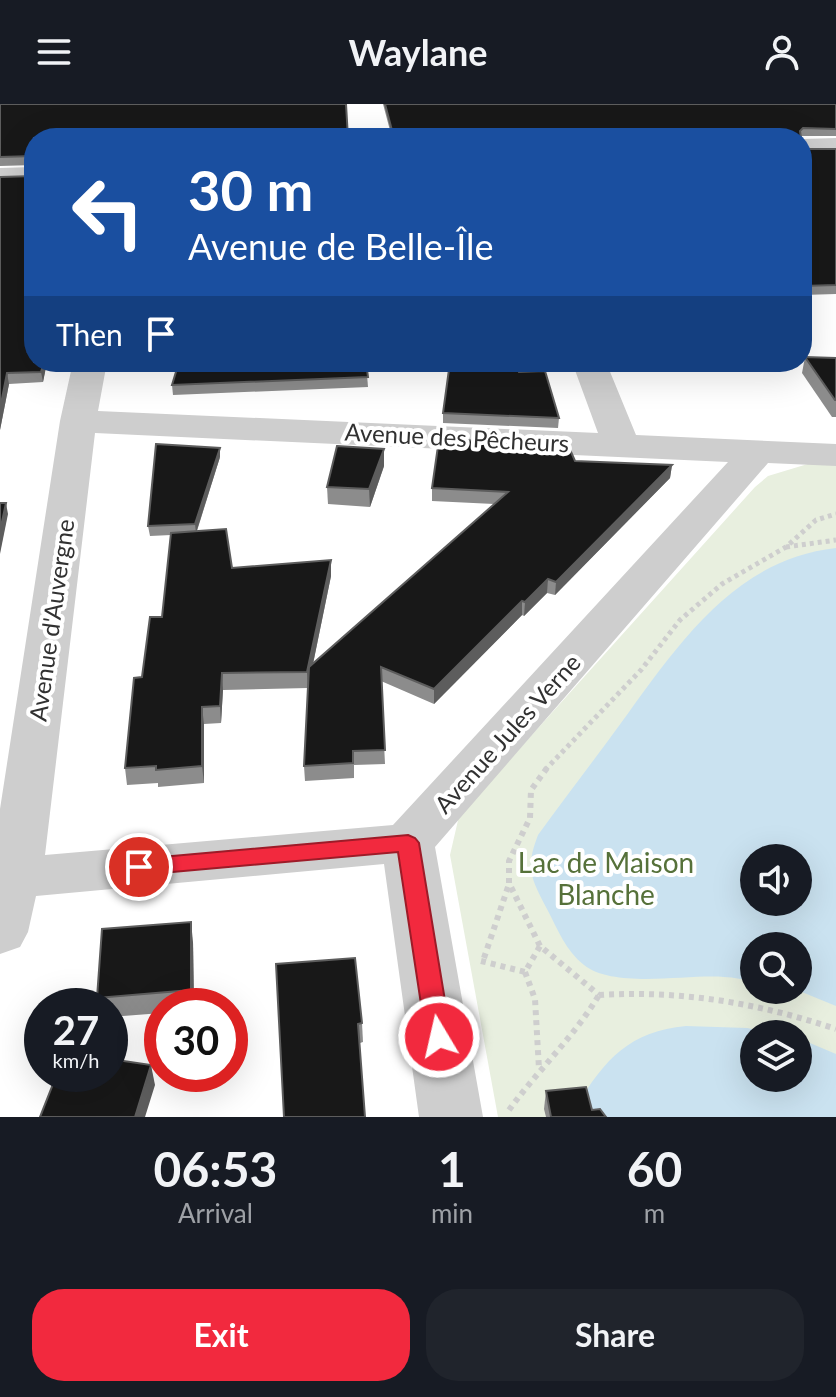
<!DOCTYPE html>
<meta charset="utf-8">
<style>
body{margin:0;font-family:Lato,sans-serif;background:#20242c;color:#f1f3f6;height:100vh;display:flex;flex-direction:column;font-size:30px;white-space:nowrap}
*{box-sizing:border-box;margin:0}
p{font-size:26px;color:#9ea1a6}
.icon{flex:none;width:44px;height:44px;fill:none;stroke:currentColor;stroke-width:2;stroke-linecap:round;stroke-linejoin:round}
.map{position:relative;height:1013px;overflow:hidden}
.side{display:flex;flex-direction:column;background:#171b24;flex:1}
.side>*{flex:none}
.guide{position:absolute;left:24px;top:24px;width:788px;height:244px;border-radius:32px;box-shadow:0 8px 32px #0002;background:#1a4fa0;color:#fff;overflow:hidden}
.buttons{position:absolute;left:740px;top:740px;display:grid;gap:16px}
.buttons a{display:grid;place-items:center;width:72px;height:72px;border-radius:50%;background:#171b24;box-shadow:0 8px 32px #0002;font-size:40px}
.speed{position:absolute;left:24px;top:884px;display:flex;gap:16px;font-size:40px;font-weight:700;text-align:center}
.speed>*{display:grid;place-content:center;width:104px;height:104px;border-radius:50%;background:#171b24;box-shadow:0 8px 32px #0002;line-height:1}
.speed small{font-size:20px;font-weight:400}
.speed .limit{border:12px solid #d22;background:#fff;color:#111}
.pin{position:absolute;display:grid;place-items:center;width:68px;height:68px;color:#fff;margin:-34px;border:4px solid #fff;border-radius:50%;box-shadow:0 2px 8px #0007}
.me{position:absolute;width:88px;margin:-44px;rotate:351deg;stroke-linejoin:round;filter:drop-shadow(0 0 6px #0008)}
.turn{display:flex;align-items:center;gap:28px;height:168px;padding:0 32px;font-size:36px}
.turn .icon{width:104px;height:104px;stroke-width:2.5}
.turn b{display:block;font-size:56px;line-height:68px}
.then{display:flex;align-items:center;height:76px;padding:0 32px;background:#0003;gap:16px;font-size:30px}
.eta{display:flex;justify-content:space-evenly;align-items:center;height:136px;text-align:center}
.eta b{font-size:48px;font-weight:700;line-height:56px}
.action{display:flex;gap:16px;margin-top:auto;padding:16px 32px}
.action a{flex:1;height:92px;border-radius:32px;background:#f2293e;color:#fff;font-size:32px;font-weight:700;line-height:92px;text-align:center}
.action a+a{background:#20242c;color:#f1f3f6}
header{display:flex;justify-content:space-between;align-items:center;height:104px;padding:0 32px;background:#171b24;font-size:36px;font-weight:700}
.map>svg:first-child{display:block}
.green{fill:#e8efdf;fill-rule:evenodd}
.water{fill:#cae2f0;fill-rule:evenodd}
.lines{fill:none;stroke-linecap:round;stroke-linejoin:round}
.path-far1{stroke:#cecece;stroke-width:5;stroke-dasharray:4 4;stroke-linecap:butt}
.path{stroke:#cecece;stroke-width:6;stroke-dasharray:5 5;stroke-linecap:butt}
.minor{fill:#cecece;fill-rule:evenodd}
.wall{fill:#8c8c8c}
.shaded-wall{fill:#5d5d5d}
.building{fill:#181818;stroke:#5d5d5d;stroke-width:2}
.route{fill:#f2293e;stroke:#9d1b28;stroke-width:2}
.labels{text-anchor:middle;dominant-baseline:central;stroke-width:8;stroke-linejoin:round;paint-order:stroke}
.street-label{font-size:24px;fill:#313131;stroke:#fff}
.near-park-label{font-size:28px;fill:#56713a;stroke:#fff}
</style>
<header><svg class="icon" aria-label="menu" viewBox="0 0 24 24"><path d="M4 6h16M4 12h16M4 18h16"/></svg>Waylane<svg class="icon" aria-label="person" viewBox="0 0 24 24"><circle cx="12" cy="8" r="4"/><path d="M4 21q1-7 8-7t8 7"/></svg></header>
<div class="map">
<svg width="836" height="1013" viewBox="0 0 836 1013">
<rect width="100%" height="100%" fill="#fff"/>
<path class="green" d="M 811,359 L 836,360 L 836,1013 L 498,1013 L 450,751 L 459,712 L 755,383 L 768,372 ZM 754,754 L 798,754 L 798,798 L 754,798 ZM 754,842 L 798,842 L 798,886 L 754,886 ZM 754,930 L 798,930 L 798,974 L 754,974 Z"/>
<g class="water">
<path d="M 836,444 L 836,902 L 797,886 L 798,842 L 754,842 L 754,878 C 744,876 734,873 724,873 C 687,870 614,885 584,861 C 566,847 558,826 547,805 C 531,774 525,765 538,731 C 565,694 594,656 621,619 C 677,542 734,455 836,444 ZM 754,754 L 798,754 L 798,798 L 754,798 Z"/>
<path d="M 686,922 L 747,924 L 782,930 L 754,930 L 754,974 L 798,974 L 798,934 L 836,950 L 836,1013 L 587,1013 L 577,1002 C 604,955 631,927 686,922 Z"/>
</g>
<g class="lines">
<g class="path-far1">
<polyline points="786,443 836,436"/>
<polyline points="545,666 641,566 680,516 722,480 786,443 816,416 836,410"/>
</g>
<g class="path">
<polyline points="547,664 531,686 530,714 509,757 509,779 540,842 599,891"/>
<polyline points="484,854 509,780"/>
<polyline points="481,857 525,868 540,842"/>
<polyline points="525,868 535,895 539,965"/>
<path d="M 599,891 C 681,886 758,899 836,925"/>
<path d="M 509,1006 C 538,966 574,933 599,891"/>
</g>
<g class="minor">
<polygon points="836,34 836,50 802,51 802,35"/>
<polygon points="34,63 34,79 0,80 0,64"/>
<path d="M 73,258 L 107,258 L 98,307 L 598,329 L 572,258 L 606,258 L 636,331 L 836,340 L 836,362 L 768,359 L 435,743 L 483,1013 L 419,1013 L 384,760 L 36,792 L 28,828 L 20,843 L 0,850 L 0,705 L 60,317 ZM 95,329 L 728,358 L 393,721 L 45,751 Z"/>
</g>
</g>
<g class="wall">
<polygon points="0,0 34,34 34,61 0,62"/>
<polygon points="383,0 836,0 836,32 802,32 801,34 392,34"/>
<polygon points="802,45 836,45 836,190 802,191"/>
<polygon points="0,73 47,258 43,278 9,280 0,326"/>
<polygon points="805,253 836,254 836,313 832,313 802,269"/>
<polygon points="366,258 368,283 173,291 172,281"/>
<polygon points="519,268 559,314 558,324 443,319 443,309"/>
<polygon points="220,353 197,427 232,464 331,472 313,560 494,400 432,397 432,384 575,357 672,361 670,374 555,491 547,489 524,512 522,511 434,600 381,577 385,660 354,661 354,674 305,677 304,662 308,584 223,586 221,619 204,620 204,679 158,683 158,679 127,681 125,664 142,573 162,513 171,431 150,432 148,422"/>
<polygon points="384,362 370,403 328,400 327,383"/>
<polygon points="193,838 194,902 162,902 162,909 110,913 110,902 98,902 97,894"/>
<polygon points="276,860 362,919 363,938 360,939"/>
<polygon points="546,987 592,1006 606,1013 546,1013 544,1005"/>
</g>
<g class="shaded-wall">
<polygon points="44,258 47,258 43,278 41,268"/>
<polygon points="7,269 9,280 0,326 0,305"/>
<polygon points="220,344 220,353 196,429 195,420"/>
<polygon points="384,345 384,362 370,403 369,385"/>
<polygon points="672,361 670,374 555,491 556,478"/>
<polygon points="6,399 8,410 0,450 0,427"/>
<polygon points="331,456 331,472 308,584 307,568"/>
<polygon points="548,475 547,489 524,512 525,498"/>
<polygon points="522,497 522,511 434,600 434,585"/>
<polygon points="222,569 223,586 221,619 220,602"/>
<polygon points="202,603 204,620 204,679 202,662"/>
<polygon points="191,818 193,838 194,902 191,886"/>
<polygon points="151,961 155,981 145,1013 135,1013"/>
</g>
<g class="building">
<polygon points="0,0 346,0 348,34 34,34 34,52 0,53"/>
<polygon points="385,0 836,0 836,25 803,24 800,27 801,34 394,34"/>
<polygon points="802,45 836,45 836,181 802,182"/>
<polygon points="34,72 34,258 44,258 41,268 7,269 0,305 0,73"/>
<polygon points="805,253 836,254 836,296 835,296"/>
<polygon points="179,258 366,258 368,273 172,281"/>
<polygon points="450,258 516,258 519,268 545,267 559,314 443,309"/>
<polygon points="439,335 568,341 575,357 672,361 556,478 548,475 525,498 522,497 434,585 381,563 385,646 353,647 353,659 304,662 309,563 508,388 432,384"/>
<polygon points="156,340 220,344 195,420 148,422"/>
<polygon points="337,342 384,345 369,385 327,383"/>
<polygon points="0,399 6,399 0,427"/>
<polygon points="226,425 232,464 331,456 307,568 222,569 220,602 202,603 202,662 156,666 156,662 125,664 134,574 142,573 150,513 162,513 171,429"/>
<polygon points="191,818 191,886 97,894 102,825"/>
<polygon points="355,854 362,919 358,920 365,1013 284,1013 276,860"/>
<polygon points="110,955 151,961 135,1013 40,1013 57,970 110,970"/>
<polygon points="586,983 592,1006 600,1005 606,1013 551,1013 546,987"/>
</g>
<polygon class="route" points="408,731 415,734 419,739 451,933 448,941 439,944 430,941 426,933 398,748 139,771 132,769 128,763 132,757 139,755"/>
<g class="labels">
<g class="street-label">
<text transform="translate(457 333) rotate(3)">Avenue des Pêcheurs</text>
<text transform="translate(51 516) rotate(-82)">Avenue d'Auvergne</text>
<text transform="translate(507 629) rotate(-48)">Avenue Jules Verne</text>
</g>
<g class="near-park-label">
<text x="606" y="758">Lac de Maison<tspan x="606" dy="32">Blanche</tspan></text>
</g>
</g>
</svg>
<div class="buttons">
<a><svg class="icon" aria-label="sound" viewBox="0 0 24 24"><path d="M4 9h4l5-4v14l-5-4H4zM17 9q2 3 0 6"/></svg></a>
<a><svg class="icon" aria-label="search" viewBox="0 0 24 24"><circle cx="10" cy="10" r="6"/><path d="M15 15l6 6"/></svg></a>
<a><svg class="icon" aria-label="layers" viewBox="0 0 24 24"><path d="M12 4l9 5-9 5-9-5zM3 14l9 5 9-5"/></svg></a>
</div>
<div class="speed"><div>27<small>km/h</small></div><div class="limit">30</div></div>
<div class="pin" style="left:139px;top:763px;background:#d93025"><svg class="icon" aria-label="arrive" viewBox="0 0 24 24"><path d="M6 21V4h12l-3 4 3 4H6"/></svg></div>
<svg class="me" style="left:439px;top:933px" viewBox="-20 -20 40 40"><circle r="17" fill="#f2293e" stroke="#fff" stroke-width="3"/><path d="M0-11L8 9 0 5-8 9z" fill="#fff"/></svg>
<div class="guide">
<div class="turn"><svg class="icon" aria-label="left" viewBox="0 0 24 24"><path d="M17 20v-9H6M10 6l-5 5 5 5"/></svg><div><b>30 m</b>Avenue de Belle-Île</div></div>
<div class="then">Then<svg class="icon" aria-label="arrive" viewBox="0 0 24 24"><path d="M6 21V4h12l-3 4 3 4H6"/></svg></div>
</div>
</div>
<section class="side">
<div class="eta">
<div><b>06:53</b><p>Arrival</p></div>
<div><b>1</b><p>min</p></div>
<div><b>60</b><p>m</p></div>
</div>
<div class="action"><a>Exit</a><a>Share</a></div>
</section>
